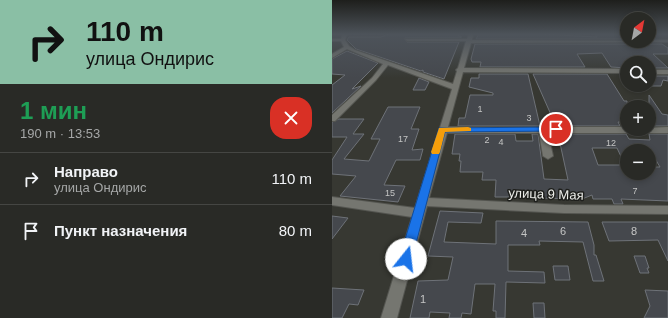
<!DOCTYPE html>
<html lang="ru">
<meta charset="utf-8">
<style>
body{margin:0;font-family:Arial,sans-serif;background:#353632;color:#f1f3f6;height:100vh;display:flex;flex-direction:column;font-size:15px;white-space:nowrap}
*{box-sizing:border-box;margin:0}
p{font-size:13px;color:#a5a7a7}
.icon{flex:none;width:22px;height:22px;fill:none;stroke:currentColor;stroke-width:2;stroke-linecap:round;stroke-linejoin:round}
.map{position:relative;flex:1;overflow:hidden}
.drawer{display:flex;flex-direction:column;background:#292a26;width:332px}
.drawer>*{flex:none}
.hud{background:#8abfa5;color:#111;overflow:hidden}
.needle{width:26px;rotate:32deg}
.buttons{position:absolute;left:288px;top:12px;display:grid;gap:8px}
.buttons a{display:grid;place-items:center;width:36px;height:36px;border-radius:50%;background:#292a26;box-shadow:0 2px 6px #0003,0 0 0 1px #454643;font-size:20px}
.pin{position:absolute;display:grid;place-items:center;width:34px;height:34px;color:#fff;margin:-17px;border:2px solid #fff;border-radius:50%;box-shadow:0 1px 4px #0007}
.me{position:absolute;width:44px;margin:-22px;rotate:16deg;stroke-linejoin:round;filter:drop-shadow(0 0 3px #0008)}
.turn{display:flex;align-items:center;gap:14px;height:84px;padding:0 20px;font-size:18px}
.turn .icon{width:52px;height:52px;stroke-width:2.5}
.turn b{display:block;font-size:28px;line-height:34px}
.round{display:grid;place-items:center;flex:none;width:42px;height:42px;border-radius:16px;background:#353632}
.summary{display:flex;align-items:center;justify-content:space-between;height:68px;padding:0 20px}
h1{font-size:24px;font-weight:700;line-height:30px;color:#1e9e55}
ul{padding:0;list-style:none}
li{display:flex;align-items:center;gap:12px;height:52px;padding:0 20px;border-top:1px solid #454643}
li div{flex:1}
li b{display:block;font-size:15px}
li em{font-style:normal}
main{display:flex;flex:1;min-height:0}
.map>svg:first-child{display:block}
.building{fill:#45484d;stroke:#6e7278;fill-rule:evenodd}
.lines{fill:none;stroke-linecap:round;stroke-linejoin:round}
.minor-casing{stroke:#545550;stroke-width:2}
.minor{fill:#757670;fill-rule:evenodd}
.route{fill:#1a73e8;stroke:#114b97}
.slow{fill:#f59e0b}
.labels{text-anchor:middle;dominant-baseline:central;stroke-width:3;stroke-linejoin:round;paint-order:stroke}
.number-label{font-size:9px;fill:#c4c5c4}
.near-number-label{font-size:11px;fill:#c4c5c4}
.near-street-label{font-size:13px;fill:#eeefeb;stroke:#1e1f1c}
</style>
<main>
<section class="drawer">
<div class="hud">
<div class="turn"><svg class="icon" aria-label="right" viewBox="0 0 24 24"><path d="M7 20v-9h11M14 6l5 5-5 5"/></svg><div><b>110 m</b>улица Ондирис</div></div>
</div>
<div class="summary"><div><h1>1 мин</h1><p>190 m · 13:53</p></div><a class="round" style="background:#d93025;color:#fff"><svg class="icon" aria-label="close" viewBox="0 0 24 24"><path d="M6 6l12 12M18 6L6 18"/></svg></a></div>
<ul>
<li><svg class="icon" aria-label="right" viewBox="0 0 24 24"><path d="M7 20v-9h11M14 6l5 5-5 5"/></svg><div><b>Направо</b><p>улица Ондирис</p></div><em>110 m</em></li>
<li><svg class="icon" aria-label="arrive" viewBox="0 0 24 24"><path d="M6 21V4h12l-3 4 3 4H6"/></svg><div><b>Пункт назначения</b></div><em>80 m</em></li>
</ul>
</section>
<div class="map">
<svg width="336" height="318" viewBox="0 0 336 318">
<rect width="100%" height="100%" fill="#373832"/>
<g class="building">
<polygon points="57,34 127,34 126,36 129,36 129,38 73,38 72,39 75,42 127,42 112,79 91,72 91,70 89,71 24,49 15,40 17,37 49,37"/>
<polygon points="147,34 208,34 265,37 263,34 295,34 295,39 144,39"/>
<polygon points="143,44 330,44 336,48 336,54 321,54 336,68 317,68 317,63 295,61 295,68 279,67 270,53 245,54 253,67 148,67 149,62 140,62 139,59"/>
<polygon points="15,51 46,63 20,89 29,86 0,113 0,85 13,75 0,74 0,59"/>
<polygon points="147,74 196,74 208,126 126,126 127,118 133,118 138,95 161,95 161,93 137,87 139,78 147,78"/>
<polygon points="201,74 275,74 292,101 295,101 295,122 286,122 288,126 224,126"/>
<polygon points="317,76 336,76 336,81 331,80 329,86 317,86"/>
<polygon points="87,78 97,82 93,90 81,90"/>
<polygon points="317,95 330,114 336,115 336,126 317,126"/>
<polygon points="56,107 88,107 79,129 87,129 80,150 91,149 88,160 64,160 52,185 73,186 66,202 8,196 24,176 0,174 0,160 15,137 0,137 0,122 7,119 32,119 21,134 32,134 12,159 37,161 48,139 39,139"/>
<path d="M 123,134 L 183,134 L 184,141 L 201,141 L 200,134 L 206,134 L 212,179 L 236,180 L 226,134 L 294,134 L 297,139 L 318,140 L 317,134 L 336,134 L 336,201 L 289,199 L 291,204 L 282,204 L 280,199 L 261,199 L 260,195 L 250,199 L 205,198 L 205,192 L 182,192 L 182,197 L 163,197 L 164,180 L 150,180 L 151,172 L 128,172 L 129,161 L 127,161 L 128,154 L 120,154 ZM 260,148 L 285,148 L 293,165 L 266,165 ZM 295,149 L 318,150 L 328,167 L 317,167 L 317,173 L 295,173 Z"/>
<polygon points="108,211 151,213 149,223 116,222 112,242 164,244 164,221 256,222 262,245 262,255 264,255 272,281 261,281 251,242 207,241 208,245 176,245 176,271 212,272 213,283 174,282 173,318 164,318 164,311 161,311 163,284 143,284 139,314 130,313 129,318 117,318 118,313 98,312 97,318 78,318 86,281 116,280 121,257 96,256"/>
<polygon points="0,216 16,218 0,239"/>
<polygon points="270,222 336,222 336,261 326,240 277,241"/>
<polygon points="302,256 313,256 317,268 315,268 317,273 308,273"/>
<polygon points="221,266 236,266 238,280 223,280"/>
<polygon points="0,288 32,290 26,305 17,304 10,318 0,318"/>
<polygon points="313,290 336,291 336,318 312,318 318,306"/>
<polygon points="201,303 212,303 213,318 202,318"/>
</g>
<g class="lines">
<defs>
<g id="minor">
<polygon points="11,34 15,34 13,40 17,46 23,50 121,84 125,71 124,70 126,68 134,41 75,41 73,39 135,39 137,34 141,34 140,40 317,41 317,40 336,40 336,42 139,43 132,68 295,69 295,73 131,72 116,127 295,127 295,129 336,127 336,133 216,133 221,156 216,159 211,156 207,133 115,133 97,198 232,205 336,206 336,214 232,213 95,206 65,318 49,318 80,217 0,205 0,197 83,208 120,89 56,65 44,80 3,121 0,121 0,115 40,78 51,64 15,49 0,58 0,54 12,47 9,41 0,41 0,39 9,39"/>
<rect x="317" y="70" width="19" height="4"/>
</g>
</defs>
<use href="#minor" class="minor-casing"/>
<use href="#minor" class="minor"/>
</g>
<linearGradient id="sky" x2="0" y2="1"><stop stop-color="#1e1f1c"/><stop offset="0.44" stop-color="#4d535a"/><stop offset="1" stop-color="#4d535a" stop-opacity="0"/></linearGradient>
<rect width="336" height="78" fill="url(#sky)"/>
<polygon class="route" points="224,127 227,127 227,131 113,132 80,259 78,263 74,265 69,263 67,259 107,128"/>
<polygon class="slow" points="136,127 139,128 139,131 113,132 108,152 107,154 100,154 99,152 107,128"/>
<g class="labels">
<g class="number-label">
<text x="148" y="109">1</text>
<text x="197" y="118">3</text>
<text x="71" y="139">17</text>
<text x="155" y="140">2</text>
<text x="169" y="142">4</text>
<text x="279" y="143">12</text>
<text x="303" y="191">7</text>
<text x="58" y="193">15</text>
</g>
<g class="near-number-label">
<text x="231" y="231">6</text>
<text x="302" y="231">8</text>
<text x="192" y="233">4</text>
<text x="91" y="299">1</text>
</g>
<g class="near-street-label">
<text transform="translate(214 194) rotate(2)">улица 9 Мая</text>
</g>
</g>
</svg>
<div class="buttons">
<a><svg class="needle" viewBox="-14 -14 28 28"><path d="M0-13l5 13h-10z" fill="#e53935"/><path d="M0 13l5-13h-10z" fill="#a5a7a7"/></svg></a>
<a><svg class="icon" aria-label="search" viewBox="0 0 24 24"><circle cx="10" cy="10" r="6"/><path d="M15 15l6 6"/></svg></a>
<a>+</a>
<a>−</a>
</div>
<div class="pin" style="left:224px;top:129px;background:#d93025"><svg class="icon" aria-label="arrive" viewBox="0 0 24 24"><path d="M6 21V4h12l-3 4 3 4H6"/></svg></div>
<svg class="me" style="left:74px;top:259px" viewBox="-20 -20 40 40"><circle r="19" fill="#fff"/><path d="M0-13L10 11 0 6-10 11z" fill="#1a73e8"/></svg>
</div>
</main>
